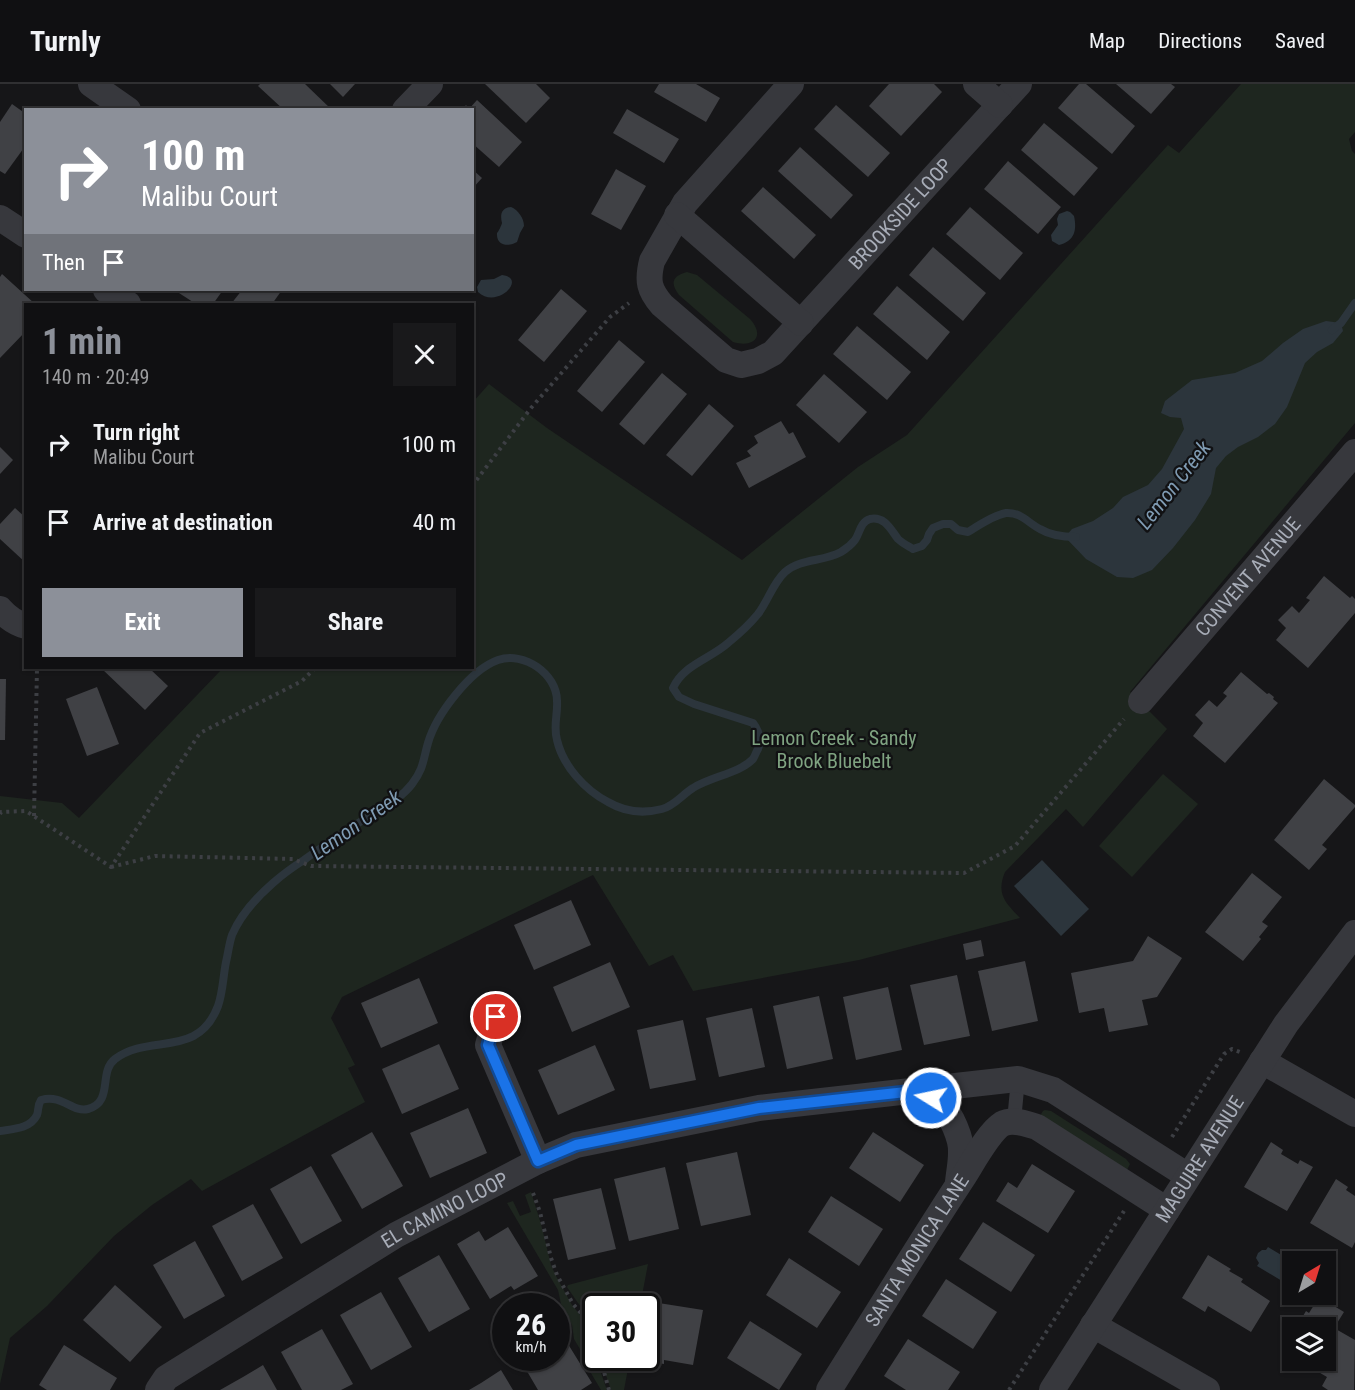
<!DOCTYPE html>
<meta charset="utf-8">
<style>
body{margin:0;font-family:"Roboto Condensed",sans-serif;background:#19191b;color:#f1f3f6;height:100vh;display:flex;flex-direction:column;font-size:22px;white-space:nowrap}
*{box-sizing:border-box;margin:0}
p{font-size:20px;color:#9c9d9f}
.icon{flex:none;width:33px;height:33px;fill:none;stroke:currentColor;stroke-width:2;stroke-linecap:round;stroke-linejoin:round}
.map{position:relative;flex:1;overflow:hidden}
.details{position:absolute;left:24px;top:219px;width:450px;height:366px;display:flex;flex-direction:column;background:#101012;border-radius:0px;box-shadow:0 2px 4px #0004,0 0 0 2px #303032}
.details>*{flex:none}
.top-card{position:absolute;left:24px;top:24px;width:450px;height:183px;border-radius:0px;box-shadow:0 2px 4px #0004,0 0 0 2px #303032;background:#8c9099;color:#fff;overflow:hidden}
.needle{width:39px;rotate:38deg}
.fabs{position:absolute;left:1282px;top:1167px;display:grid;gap:12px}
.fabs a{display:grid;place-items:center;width:54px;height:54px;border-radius:0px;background:#101012;box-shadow:0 2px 4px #0004,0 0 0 2px #303032;font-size:30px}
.speed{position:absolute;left:492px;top:1209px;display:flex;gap:12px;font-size:30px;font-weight:700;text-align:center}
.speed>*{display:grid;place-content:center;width:78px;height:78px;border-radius:50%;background:#101012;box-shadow:0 2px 4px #0004,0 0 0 2px #303032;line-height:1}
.speed small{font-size:15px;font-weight:400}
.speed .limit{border:3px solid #111;border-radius:9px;background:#fff;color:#111}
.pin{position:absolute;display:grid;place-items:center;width:51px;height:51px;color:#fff;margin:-26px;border:3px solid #fff;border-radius:50%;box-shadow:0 2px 6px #0007}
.me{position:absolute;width:66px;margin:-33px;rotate:280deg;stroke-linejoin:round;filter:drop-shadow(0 0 4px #0008)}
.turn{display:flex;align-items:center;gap:21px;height:126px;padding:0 18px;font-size:27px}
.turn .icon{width:78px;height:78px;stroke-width:2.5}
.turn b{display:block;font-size:42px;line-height:51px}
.then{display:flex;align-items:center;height:57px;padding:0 18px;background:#0003;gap:12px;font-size:22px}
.round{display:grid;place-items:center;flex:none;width:63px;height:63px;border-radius:0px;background:#19191b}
.head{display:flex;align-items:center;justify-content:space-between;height:102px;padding:0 18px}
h1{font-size:36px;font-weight:700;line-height:45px;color:#8c9099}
.cta{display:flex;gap:12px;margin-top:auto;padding:12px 18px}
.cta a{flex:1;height:69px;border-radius:0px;background:#8c9099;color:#fff;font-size:24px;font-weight:700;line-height:69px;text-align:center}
.cta a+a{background:#19191b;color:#f1f3f6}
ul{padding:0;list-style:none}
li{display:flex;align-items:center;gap:18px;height:78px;padding:0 18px}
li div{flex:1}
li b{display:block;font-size:22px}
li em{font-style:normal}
header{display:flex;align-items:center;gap:36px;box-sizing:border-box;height:84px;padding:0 30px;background:#101012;border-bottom:2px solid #303032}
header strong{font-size:28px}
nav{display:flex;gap:33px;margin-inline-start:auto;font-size:21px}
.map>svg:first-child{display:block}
.green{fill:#1e261f}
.water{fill:#2c353c}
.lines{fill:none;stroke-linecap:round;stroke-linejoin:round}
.stream{stroke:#2c353c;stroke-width:8}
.building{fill:#404145}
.path{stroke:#3d3f44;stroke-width:4;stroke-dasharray:3 4.5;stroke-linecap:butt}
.lane{stroke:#37383d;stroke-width:14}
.street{stroke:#37383d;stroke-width:26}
.route-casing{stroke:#114b97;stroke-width:15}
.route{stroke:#1a73e8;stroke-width:10}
.labels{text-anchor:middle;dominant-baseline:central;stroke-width:4.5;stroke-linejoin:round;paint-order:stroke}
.street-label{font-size:20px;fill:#a8adb8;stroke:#111113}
.park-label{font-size:20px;fill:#7fa381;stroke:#111113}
.water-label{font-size:21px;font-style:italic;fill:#7f9bb3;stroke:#111113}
</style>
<header>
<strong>Turnly</strong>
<nav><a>Map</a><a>Directions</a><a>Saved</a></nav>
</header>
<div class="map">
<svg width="1355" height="1306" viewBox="0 0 1355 1306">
<rect width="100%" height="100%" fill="#161618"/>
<g class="green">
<path d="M 1241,0 L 1355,0 L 1355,48 L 1349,55 L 1352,67 L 1355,70 L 1355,339 L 1130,608 L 1167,645 L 1083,743 L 1066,725 L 1005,788 C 996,810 1005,818 1020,834 L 859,876 L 693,907 L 673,871 L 649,882 L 593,791 L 342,913 L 331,934 L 355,981 L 348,984 L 365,1018 L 202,1107 L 191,1095 L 152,1121 L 114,1152 L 47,1222 L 10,1254 L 0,1300 L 0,712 L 62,719 L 79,734 L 223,584 L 472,584 L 473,318 L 489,300 L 547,344 L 742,476 L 858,383 L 907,351 L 1168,61 L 1179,69 Z"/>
<path d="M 687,188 L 697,191 L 750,235 C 766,253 753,264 733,258 L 679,211 C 670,199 672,192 687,188 Z"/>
<polygon points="1163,690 1198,720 1132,793 1099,762"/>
<polygon points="1045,1026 1051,1027 1126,1075 1130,1080 1127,1086 1040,1032 1043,1027"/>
<polygon points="531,1108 541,1140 551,1181 556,1192 572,1221 595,1249 596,1274 601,1274 601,1289 607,1306 601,1306 585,1279 587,1277 574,1255 572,1241 561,1220 558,1206 507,1119 513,1117 520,1132 531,1128 525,1111"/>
<polygon points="648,1180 640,1222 596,1222 595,1240 578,1219 567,1203 568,1201"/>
<polygon points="606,1274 630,1274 624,1306 611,1306 605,1288"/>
</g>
<g class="water">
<path d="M 511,123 C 518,126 524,134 524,142 L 520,149 L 517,158 C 509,163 496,162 497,149 C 498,149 502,140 502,139 C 500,131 501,124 511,123 Z"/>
<path d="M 1067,127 L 1070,128 L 1074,132 C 1077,146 1075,157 1059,161 L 1052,157 L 1051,151 L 1058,141 L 1057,135 L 1059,130 Z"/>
<path d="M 502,191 C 528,194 497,226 478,208 L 477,203 L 481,196 L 494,195 Z"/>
<polygon points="1326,237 1341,239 1343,247 1333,259 1317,268 1305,279 1287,323 1275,340 1258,353 1238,363 1226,372 1216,384 1211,410 1195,436 1173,464 1152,486 1133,494 1117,493 1086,475 1065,453 1072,445 1093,437 1113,424 1123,413 1148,401 1162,385 1184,345 1181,334 1170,333 1161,329 1165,317 1192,296 1235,289 1262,277 1283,259 1303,245"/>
<polygon points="1042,776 1089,825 1061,852 1014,802"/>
<polygon points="1268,1163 1293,1178 1293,1196 1289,1197 1287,1200 1257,1182 1259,1179 1256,1174 1258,1169 1262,1166 1266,1166"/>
</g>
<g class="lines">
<g class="stream">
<polyline points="1332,246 1341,239 1355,219"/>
<path d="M 0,1047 C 13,1045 30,1045 37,1031 C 39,1026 37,1022 41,1016 C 63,1010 72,1029 88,1025 C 114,1018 98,988 115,975 C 150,949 198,975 218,922 C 223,908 223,893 226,878 C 228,870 229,860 232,851 C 240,832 257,813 273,799 C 282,791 293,783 304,776 C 323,762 343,749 363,736 C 380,724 399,717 412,700 C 424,684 423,676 428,659 C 436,631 470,586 498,576 C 524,567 557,590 557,617 C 558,630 553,642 557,656 C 563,682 585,706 608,718 C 625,728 643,730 662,725 C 674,722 683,710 693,704 C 710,693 740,689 753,675 C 755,672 756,668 758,665 C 762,655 759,647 753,639 L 694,620 L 679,613 L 673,604 C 683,581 710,575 728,559 C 739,550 749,541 758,530 C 768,517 773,499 785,488 C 801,474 823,478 841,468 C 846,465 851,461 855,456 C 860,449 860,438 870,435 C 885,432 891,446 898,455 C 902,459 908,462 913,465 L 922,462 L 927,456 L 929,450 L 933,444 L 943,440 L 951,440 L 958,446 L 968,448 C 979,441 994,431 1006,429 C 1021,428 1028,439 1040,445 C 1050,451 1064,453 1076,453"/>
</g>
</g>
<g class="building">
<polygon points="260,0 305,0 332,26 284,26 258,2"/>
<polygon points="330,0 355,0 343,13"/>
<polygon points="485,0 536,0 550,14 526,39"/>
<polygon points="659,0 696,0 720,14 706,38 654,8"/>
<polygon points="889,0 934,0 942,8 901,52 869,22"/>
<polygon points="1079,0 1086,0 1135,42 1112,70 1058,24"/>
<polygon points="1116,0 1171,0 1175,3 1151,30"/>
<polygon points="477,16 522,58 499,83 472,59 472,26 462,26 466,21 469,25"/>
<polygon points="12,20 26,30 26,61 5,90 0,87 0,38"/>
<polygon points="836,21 890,69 868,93 814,45"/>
<polygon points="627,25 679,55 664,79 613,49"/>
<polygon points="1044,39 1098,84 1074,112 1021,66"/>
<polygon points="800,63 853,111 831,135 778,87"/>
<polygon points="1008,77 1061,123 1038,150 984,105"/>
<polygon points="472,85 482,94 472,105"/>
<polygon points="616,85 646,102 621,146 591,130"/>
<polygon points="763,103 816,151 794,175 741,127"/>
<polygon points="970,123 1023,169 1000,196 946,150"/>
<polygon points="933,163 986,209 963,237 909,191"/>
<polygon points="2,190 35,220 26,220 26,247 0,274 0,193"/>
<polygon points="897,202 950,248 927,276 873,230"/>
<polygon points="561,205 587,227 544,278 518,256"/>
<polygon points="181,206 223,206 213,220 196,220 179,209"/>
<polygon points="242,206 282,206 272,220 231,220"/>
<polygon points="857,242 911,288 887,316 833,270"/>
<polygon points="619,256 645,278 602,328 577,307"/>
<polygon points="662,289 687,310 644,361 619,340"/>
<polygon points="824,290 867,328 839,359 796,321"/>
<polygon points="709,320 734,342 692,392 666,371"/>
<polygon points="781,337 789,350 793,348 806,373 749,404 736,379 751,372 747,367 758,359 754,352"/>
<polygon points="0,363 13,376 0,390"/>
<polygon points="15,424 26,434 26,479 0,455 0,440"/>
<polygon points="1324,492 1350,514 1352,512 1355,515 1355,529 1308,584 1276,556 1286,544 1278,536 1292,522 1299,529 1310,516 1306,514"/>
<polygon points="101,584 149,584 168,602 145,626"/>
<polygon points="1241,588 1267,610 1269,609 1274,613 1273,615 1278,619 1225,679 1193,652 1203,639 1195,631 1209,616 1217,623 1227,612 1223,609"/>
<polygon points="0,595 6,595 5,656 0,656"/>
<polygon points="97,603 119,660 87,672 66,615"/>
<polygon points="1324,695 1355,721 1355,723 1322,761 1327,765 1309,786 1274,756"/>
<polygon points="1252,789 1282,813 1262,838 1268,842 1259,853 1261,855 1243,877 1205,848"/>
<polygon points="571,816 591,861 534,886 514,841"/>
<polygon points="1148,852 1182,874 1157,913 1142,916 1148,941 1109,948 1104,924 1079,929 1071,889 1133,877"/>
<polygon points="981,856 984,872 966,876 963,860"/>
<polygon points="1025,877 1038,937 992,947 978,887"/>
<polygon points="610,878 630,923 572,948 553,903"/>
<polygon points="957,891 970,952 924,961 910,901"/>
<polygon points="419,894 438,939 381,964 361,919"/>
<polygon points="888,903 902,966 856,976 843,913"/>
<polygon points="819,912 833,975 787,985 773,922"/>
<polygon points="752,924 765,983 719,993 706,934"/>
<polygon points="683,936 696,996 650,1005 637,946"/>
<polygon points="439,960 459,1005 402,1030 382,985"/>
<polygon points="595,961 615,1006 558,1031 538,986"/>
<polygon points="468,1024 487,1069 430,1094 410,1049"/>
<polygon points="372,1048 403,1102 362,1125 331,1071"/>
<polygon points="873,1048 924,1081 900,1118 849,1084"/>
<polygon points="1271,1058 1283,1066 1281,1070 1298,1080 1300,1076 1313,1083 1287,1127 1244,1103"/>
<polygon points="737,1068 751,1131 701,1142 686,1079"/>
<polygon points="1032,1080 1075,1107 1048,1149 996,1117 1008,1098 1017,1104"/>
<polygon points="311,1082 342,1137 301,1160 270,1105"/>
<polygon points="665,1083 679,1145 629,1157 614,1095"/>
<polygon points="1336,1095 1348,1103 1346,1106 1355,1112 1355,1158 1352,1164 1310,1139"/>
<polygon points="601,1104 616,1165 568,1176 553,1115"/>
<polygon points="831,1112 883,1145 859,1182 808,1148"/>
<polygon points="253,1120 283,1174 242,1197 212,1142"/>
<polygon points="983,1138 1035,1171 1011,1208 959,1175"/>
<polygon points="508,1143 538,1192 514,1206 511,1202 490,1215 457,1160 479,1147 485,1157"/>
<polygon points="195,1157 225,1212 184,1235 153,1181"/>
<polygon points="439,1171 470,1225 429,1248 398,1194"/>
<polygon points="1208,1171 1231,1185 1229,1187 1243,1195 1241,1198 1270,1217 1251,1248 1208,1222 1205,1228 1182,1214"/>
<polygon points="789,1174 841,1208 817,1244 766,1211"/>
<polygon points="946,1195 997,1228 973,1265 922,1232"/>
<polygon points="115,1201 162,1243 130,1278 83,1236"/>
<polygon points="381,1208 412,1263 371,1286 340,1231"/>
<polygon points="1319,1213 1344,1228 1334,1244 1355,1256 1354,1306 1328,1306 1322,1302 1327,1293 1298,1276 1326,1276 1326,1244 1296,1244 1306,1227 1309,1229"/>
<polygon points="646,1217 703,1226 693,1281 664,1276 664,1280 635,1275 635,1274 646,1274"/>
<polygon points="750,1237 802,1270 779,1306 727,1274"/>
<polygon points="322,1245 353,1300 341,1306 302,1306 281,1268"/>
<polygon points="560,1247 592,1299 581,1306 538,1306 521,1277 527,1274 556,1274 556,1249"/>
<polygon points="1293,1248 1293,1273 1282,1267"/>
<polygon points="908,1255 960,1288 948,1306 906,1306 884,1292"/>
<polygon points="64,1261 117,1294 110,1306 47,1306 39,1301"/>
<polygon points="263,1281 277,1306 220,1306 243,1293"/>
<polygon points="501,1286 513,1306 469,1306 481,1299"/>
</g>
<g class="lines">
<g class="path">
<polyline points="472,402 531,324 610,233 629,219"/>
<polyline points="0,730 1,728 26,727 111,783 200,649 302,597 315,584"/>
<polyline points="34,732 37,584"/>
<polyline points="111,783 155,772 293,775 311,782 964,789 1015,762 1124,635"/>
<polyline points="1172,1053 1224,970 1232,965 1240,968"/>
<polyline points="533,1109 540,1128 551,1174 557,1191 573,1220 596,1246"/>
<polyline points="604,1274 603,1284 609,1306"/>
<polyline points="1009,1306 1124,1127"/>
</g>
<polyline class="lane" points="1014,1037 1018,995"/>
<g class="street">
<polyline points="91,0 128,26"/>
<path id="s1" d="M 791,0 L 685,119 L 652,177 C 647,197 649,206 662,221 L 726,276 L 741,281 L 758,277 L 773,269 L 1019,0"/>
<polyline points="976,0 1000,21"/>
<polyline points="405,26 430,0"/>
<polyline points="677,131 801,239"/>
<polyline points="0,134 26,151"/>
<polyline points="106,206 128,220"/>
<path d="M 0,525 C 7,533 15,539 26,542"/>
<path id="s2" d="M 1141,617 L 1355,368"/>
<polyline points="496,933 488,961 538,1077"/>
<polyline points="1262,977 1355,1030"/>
<path d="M 915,1007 C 924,1011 934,1014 941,1021 C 951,1030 962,1055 961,1069 C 961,1079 959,1088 958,1098"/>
<polyline points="1093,1241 1207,1306"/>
<path id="s3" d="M 158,1306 L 166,1294 L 396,1151 L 538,1077 L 576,1061 L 759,1024 L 1018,995 L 1053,1006 L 1188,1092"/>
<path id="s4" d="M 829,1306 C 874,1235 918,1162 964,1092 C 973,1078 989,1048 1002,1040 C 1013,1034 1026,1040 1037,1043 L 1167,1126"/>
<path id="s5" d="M 1052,1306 L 1286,940 L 1355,849"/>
</g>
</g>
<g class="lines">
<defs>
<polyline id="route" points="496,933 488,961 538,1077 576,1061 759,1024 915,1007 931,1014"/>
</defs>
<use href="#route" class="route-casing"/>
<use href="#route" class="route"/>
</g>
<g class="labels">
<g class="street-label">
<text stroke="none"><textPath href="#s1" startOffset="597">BROOKSIDE LOOP</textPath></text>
<text stroke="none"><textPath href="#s2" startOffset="164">CONVENT AVENUE</textPath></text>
<text stroke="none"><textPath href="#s5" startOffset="274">MAGUIRE AVENUE</textPath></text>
<text stroke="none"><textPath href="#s3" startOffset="340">EL CAMINO LOOP</textPath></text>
<text stroke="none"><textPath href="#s4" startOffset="165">SANTA MONICA LANE</textPath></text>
</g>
<g class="park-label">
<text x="834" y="654">Lemon Creek - Sandy<tspan x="834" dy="23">Brook Bluebelt</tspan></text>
</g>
<g class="water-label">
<text transform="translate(1174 401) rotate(-52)">Lemon Creek</text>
<text transform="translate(356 741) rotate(-35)">Lemon Creek</text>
</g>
</g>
</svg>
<div class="fabs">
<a><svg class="needle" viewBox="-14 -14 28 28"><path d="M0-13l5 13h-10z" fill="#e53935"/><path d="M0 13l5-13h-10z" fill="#9c9d9f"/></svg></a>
<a><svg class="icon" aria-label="layers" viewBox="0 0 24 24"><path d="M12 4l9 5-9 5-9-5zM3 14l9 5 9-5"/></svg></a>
</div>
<div class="speed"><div>26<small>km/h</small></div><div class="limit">30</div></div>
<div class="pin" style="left:496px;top:933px;background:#d93025"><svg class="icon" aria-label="arrive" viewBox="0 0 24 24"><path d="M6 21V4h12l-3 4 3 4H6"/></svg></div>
<svg class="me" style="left:931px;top:1014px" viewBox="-20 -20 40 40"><circle r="17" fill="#1a73e8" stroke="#fff" stroke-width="3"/><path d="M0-11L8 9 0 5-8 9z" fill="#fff"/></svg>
<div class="top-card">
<div class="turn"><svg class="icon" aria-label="right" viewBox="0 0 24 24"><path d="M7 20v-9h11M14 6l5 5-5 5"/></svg><div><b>100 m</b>Malibu Court</div></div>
<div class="then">Then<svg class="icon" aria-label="arrive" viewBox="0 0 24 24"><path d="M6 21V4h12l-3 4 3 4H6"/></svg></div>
</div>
<section class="details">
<div class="head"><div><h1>1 min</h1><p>140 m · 20:49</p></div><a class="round"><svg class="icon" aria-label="close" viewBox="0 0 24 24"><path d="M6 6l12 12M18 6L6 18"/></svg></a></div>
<ul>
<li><svg class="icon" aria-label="right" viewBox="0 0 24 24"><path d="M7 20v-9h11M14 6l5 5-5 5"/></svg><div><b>Turn right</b><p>Malibu Court</p></div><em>100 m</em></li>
<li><svg class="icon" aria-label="arrive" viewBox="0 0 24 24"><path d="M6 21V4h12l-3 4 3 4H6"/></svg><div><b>Arrive at destination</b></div><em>40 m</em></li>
</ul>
<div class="cta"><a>Exit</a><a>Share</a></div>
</section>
</div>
